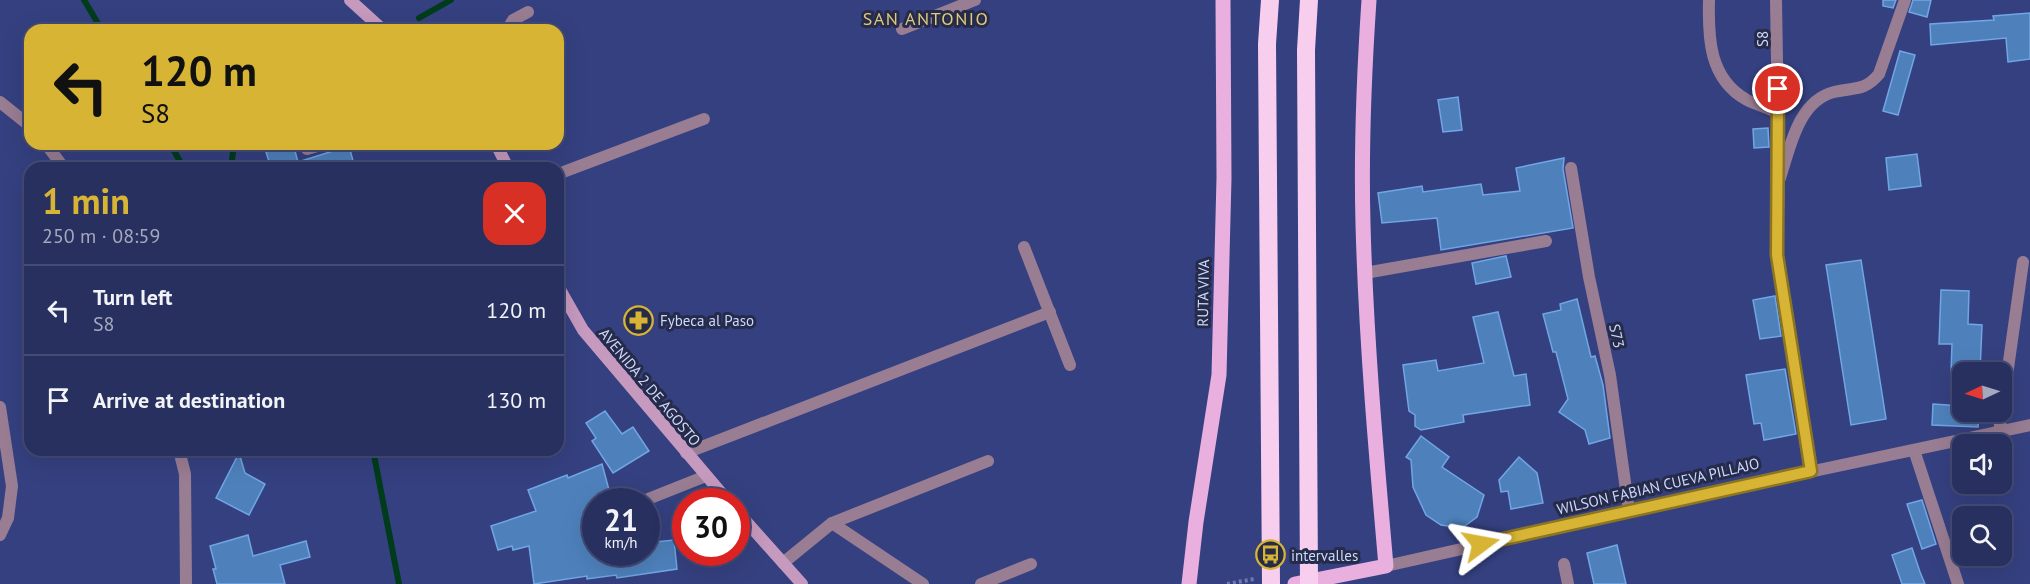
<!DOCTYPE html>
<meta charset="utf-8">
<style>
body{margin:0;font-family:"PT Sans",sans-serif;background:#343c69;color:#f1f3f6;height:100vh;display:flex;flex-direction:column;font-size:22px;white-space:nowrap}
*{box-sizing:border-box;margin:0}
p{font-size:20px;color:#a5a9bd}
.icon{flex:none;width:33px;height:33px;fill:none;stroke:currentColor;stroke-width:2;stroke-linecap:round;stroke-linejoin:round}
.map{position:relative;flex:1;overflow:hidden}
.drawer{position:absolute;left:24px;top:162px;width:540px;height:294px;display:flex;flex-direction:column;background:#283060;border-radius:18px;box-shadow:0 6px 24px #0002,0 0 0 2px #444b75}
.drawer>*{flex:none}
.guide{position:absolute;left:24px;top:24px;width:540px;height:126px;border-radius:18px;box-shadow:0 6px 24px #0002,0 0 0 2px #444b75;background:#d7b434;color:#111;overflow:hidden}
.needle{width:39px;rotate:266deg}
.buttons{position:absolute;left:1952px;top:362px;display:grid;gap:12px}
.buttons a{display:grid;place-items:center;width:60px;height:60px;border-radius:12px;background:#283060;box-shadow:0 6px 24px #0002,0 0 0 2px #444b75;font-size:30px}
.speed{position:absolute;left:582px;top:488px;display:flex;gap:12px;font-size:30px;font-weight:700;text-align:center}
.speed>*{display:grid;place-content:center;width:78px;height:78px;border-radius:50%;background:#283060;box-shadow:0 6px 24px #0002,0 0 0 2px #444b75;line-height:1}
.speed small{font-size:15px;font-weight:400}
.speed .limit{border:9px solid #d22;background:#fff;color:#111}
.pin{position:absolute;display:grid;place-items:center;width:51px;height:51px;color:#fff;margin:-26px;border:3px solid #fff;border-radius:50%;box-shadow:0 2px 6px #0007}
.me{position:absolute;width:66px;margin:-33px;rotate:77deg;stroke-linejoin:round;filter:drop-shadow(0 0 4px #0008)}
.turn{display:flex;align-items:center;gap:21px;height:126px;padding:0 18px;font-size:27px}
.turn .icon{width:78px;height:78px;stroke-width:2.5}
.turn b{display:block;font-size:42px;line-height:51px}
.round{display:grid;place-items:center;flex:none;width:63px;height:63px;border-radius:18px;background:#343c69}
.head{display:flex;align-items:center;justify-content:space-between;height:102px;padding:0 18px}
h1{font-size:36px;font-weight:700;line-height:45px;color:#d7b434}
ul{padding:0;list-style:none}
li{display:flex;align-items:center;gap:18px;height:90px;padding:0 18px;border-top:2px solid #444b75}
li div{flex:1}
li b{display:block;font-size:22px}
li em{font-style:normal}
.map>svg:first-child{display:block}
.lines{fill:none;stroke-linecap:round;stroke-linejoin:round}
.stream{stroke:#003c1b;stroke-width:6}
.building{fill:#4e81bc;stroke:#71a5e3;stroke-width:1.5}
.path{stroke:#6f7ab0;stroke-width:4;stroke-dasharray:3 3;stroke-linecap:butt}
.lane{stroke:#997d93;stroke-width:12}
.street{stroke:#997d93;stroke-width:12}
.secondary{stroke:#c699be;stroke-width:12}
.primary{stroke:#e9afde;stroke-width:15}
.highway{stroke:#f8ceef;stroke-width:18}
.route-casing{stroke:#8c7522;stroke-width:15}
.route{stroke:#d7b434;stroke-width:10}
.labels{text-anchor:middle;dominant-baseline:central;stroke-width:6;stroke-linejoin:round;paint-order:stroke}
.street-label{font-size:15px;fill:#cdd8fd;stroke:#252b48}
.poi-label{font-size:15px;fill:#cdd8fd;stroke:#252b48;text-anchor:start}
.quarter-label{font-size:18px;letter-spacing:1.5px;fill:#e1c97d;stroke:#252b48}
</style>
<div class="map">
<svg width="2030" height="584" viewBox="0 0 2030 584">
<rect width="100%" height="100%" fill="#354080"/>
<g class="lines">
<g class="stream">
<polyline points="84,0 102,30"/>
<polyline points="419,18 451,0"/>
<polyline points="170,144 184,168"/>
<polyline points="231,168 234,144"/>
<polyline points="373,450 399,584"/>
</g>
</g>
<g class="building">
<polygon points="1883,0 1896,0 1893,8 1883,6"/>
<polygon points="1913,0 1931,0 1927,17 1909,12"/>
<polygon points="2030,13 2030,59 2008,62 2006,38 1931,45 1930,24 1994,20 1993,16"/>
<polygon points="1900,51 1915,55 1898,115 1883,111"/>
<polygon points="1458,97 1462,130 1443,132 1438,100"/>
<polygon points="1768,128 1769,147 1754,148 1753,129"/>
<polygon points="293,144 298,162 349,146 355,168 271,168 266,152"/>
<polygon points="1917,154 1921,186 1889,190 1886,158"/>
<polygon points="1564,158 1563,169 1573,228 1441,250 1437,218 1382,223 1378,193 1422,186 1423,192 1481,184 1483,195 1520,191 1516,168"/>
<polygon points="1506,256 1511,277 1476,284 1472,263"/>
<polygon points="1861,260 1886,419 1851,425 1826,265"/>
<polygon points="1941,290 1969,291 1968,324 1982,325 1980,372 1951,372 1952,344 1939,344"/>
<polygon points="1775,296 1781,336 1760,339 1753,300"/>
<polygon points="1577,299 1591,357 1595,356 1603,385 1610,438 1589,444 1585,430 1559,412 1568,399 1556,352 1553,352 1543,314 1561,310 1560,304"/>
<polygon points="1498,312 1514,376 1526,374 1530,405 1463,415 1464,422 1421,430 1415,426 1415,415 1409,411 1403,365 1436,360 1438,371 1484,363 1473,317"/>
<polygon points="1785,369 1796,434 1764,440 1761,423 1754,424 1746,375"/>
<polygon points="1933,404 1962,406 1962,411 1979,411 1978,427 1932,425"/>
<polygon points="605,411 622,434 633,427 649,451 613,473 592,441 596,438 586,423"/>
<polygon points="1421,436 1449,457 1442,467 1484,495 1477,517 1462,528 1441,525 1426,515 1413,487 1411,460 1406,457"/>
<polygon points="239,453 245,473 265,484 249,515 216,498"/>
<polygon points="1519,457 1537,473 1543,503 1511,509 1508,491 1501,492 1499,480"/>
<polygon points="602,464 612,501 596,501 596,552 646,552 646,543 674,540 677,569 617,578 616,575 587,579 587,576 534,584 529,546 513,550 512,546 498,550 491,526 536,511 528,490 567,475 568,478"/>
<polygon points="1922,500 1936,544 1922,549 1907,504"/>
<polygon points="248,535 253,556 306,541 310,557 280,565 285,584 217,584 213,569 216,569 210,546"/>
<polygon points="1617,545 1626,584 1594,584 1587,553"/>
<polygon points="1912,548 1920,572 1925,584 1902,584 1892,555"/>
</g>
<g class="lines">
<polyline class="path" points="1227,584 1254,579"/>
<g class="lane">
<path d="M 1709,0 C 1708,38 1709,79 1747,100 C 1757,105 1768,108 1778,113"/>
<polyline points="902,29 975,0"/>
<polyline points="507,30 513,20 528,12"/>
<path d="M 1780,178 C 1790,148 1798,101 1834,92 C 1854,87 1864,92 1879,74 L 1905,0"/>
<polyline points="1024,247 1070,365"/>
<polyline points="1999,432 2023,262"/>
<polyline points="686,453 1050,312"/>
<polyline points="643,501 706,476"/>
</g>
<g class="street">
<polyline points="1776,0 1779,182 1777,255 1811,471"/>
<polyline points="0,102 30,126"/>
<polyline points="46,144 64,168"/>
<polyline points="307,149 324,144"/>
<polyline points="1571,168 1589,277 1610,375 1629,511"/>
<polyline points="558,174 704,119"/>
<polyline points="1365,273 1546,241"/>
<polyline points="0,407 12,486 8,518 0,535"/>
<polyline points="179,450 185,474 186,584"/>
<polyline points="1914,450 1958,584"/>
<polyline points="832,523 923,584"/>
<polyline points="783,563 832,523 988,461"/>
<polyline points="1564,564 1568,584"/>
<polyline points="1386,566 1724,490 2030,425"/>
<polyline points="981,584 1031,564"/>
</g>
<g class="secondary">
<polyline points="350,0 383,30"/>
<polyline points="496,144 508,168"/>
<polyline points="558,286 583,330 728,501"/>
<polyline points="736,510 802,584"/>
</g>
<g class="primary">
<polyline points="1189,584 1196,522 1219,375 1224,178 1223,0"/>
<path d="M 1295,584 L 1386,566 C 1376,452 1366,338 1363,224 C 1361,149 1364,74 1369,0"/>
</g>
<g class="highway">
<polyline points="1270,0 1267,44 1271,584"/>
<polyline points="1309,0 1306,50 1309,584"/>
</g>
</g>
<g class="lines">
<defs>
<polyline id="route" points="1481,544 1811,471 1777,255 1778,89"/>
</defs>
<use href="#route" class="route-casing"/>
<use href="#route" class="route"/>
</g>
<defs>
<symbol id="pharmacy-ring" viewBox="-11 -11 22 22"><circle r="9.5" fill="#252b48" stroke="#d7b434" stroke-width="1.5"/><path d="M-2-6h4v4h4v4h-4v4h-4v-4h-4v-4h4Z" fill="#d7b434"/></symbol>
<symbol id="bus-ring" viewBox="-11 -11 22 22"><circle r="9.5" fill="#252b48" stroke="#d7b434" stroke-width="1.5"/><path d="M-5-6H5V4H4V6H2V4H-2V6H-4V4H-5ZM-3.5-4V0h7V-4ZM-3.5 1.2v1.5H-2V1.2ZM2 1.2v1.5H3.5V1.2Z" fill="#d7b434"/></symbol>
</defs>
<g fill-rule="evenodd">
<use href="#pharmacy-ring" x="622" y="304" width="33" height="33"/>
<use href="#bus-ring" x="1254" y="538" width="33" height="33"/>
</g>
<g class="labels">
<g class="street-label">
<text transform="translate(1762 39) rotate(-90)">S8</text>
<text transform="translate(1203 293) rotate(-89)">RUTA VIVA</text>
<text transform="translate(1617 336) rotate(78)">S73</text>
<text transform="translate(650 387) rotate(50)">AVENIDA 2 DE AGOSTO</text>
<text transform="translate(1658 486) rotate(-13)">WILSON FABIAN CUEVA PILLAJO</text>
</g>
<g class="poi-label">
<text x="660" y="320">Fybeca al Paso</text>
<text x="1291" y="555">intervalles</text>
</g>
<g class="quarter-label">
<text x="926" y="18">SAN ANTONIO</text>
</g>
</g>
</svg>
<div class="buttons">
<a><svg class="needle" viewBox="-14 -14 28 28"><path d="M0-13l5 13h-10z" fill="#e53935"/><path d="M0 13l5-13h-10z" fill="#a5a9bd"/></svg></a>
<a><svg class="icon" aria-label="sound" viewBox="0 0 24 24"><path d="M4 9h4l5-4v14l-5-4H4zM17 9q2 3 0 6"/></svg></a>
<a><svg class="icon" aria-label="search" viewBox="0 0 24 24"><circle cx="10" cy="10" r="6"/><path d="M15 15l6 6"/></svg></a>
</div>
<div class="speed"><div>21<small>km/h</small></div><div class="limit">30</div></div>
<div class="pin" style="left:1778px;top:89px;background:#d93025"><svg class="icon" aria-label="arrive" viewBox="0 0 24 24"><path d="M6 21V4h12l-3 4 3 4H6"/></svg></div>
<svg class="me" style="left:1481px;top:544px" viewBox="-20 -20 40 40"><path d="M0-17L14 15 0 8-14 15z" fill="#d7b434" stroke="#fff" stroke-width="4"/></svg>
<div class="guide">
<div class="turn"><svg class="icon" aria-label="left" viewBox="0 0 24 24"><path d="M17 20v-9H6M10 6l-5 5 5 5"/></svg><div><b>120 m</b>S8</div></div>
</div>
<section class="drawer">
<div class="head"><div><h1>1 min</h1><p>250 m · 08:59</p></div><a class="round" style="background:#d93025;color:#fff"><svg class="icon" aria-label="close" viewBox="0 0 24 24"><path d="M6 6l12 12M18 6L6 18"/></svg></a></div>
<ul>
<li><svg class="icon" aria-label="left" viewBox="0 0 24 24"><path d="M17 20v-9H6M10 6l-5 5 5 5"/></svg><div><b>Turn left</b><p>S8</p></div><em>120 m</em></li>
<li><svg class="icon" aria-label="arrive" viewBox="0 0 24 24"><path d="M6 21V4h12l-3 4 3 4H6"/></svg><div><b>Arrive at destination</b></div><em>130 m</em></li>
</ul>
</section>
</div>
